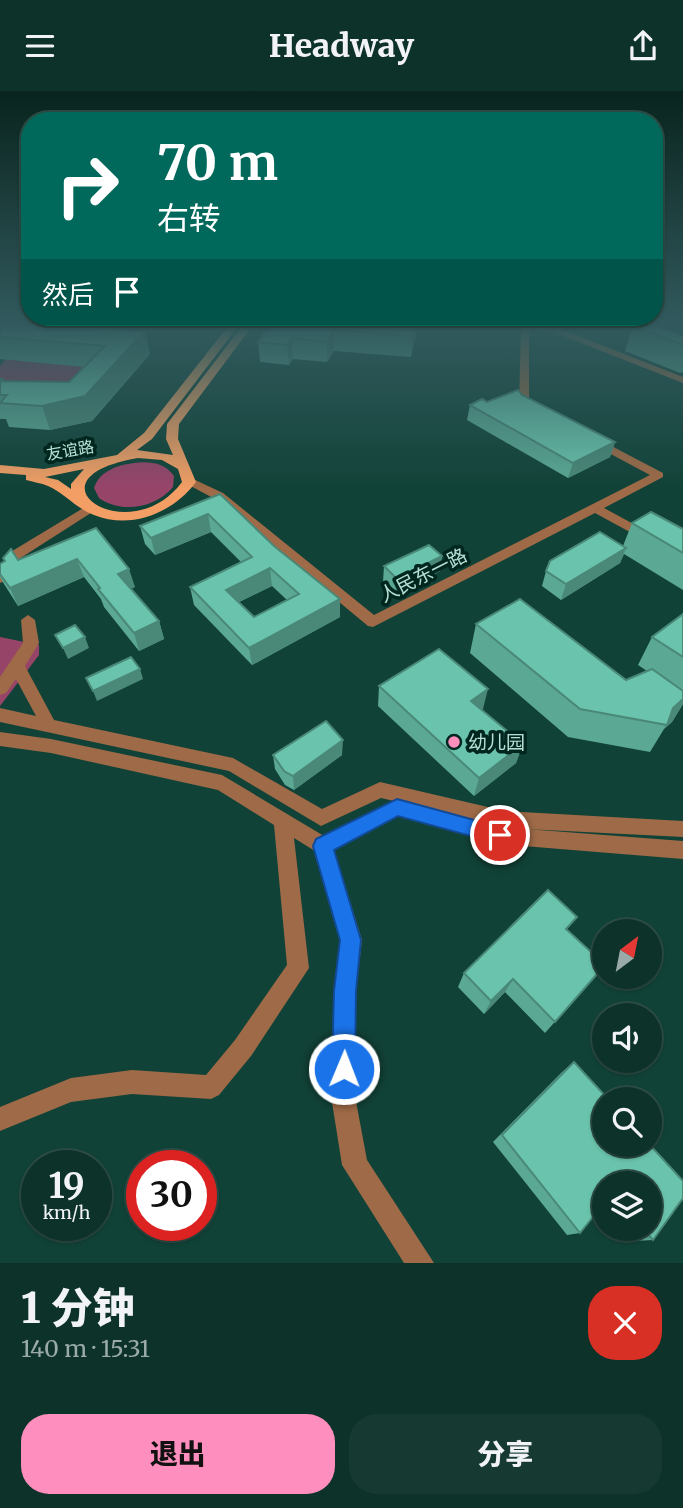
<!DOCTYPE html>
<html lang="zh">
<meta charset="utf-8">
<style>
body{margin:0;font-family:Merriweather,"Noto Sans SC",serif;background:#163a31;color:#f1f3f6;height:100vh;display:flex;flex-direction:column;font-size:26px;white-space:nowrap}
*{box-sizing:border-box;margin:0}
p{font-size:23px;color:#9aaaa8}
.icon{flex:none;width:38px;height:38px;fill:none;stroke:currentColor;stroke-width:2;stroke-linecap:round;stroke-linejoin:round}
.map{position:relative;height:1172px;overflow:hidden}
.details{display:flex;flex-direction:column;background:#0d3229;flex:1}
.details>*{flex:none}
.hud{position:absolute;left:21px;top:21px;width:642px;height:214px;border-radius:28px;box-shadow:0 2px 5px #0004,0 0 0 2px #2d4d46;background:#00695c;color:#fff;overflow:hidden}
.needle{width:46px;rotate:32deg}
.tools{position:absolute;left:592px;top:828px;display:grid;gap:14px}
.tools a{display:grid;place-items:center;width:70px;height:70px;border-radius:50%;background:#0d3229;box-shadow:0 2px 5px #0004,0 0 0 2px #2d4d46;font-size:35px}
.speed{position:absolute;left:21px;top:1059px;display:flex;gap:14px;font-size:35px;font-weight:700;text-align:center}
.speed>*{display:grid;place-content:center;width:91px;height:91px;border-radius:50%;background:#0d3229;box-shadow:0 2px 5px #0004,0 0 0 2px #2d4d46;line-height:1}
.speed small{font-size:18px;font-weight:400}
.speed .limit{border:10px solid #d22;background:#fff;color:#111}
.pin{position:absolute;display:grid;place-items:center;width:60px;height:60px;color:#fff;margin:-30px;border:4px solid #fff;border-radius:50%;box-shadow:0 2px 7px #0007}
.me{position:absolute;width:77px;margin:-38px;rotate:1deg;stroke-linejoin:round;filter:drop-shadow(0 0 5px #0008)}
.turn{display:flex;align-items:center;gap:24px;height:147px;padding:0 21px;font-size:32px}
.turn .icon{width:91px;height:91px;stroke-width:2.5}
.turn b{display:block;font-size:49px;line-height:60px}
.then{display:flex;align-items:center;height:66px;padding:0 21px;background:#0003;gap:14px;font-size:26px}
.round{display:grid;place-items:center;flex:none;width:74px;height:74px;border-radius:28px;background:#163a31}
.summary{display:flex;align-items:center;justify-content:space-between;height:119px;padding:0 21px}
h1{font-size:42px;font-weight:800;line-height:52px}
.cta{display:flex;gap:14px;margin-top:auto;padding:14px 21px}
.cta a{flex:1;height:80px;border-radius:28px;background:#fe8ebd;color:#111;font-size:28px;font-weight:800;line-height:80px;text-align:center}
.cta a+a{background:#163a31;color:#f1f3f6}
header{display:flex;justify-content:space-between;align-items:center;height:91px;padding:0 21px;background:#0d3229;font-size:32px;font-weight:800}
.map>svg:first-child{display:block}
.green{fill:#974469}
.forest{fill:#943e65}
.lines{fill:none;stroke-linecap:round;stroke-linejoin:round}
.minor{fill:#9e6a47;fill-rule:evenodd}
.major{fill:#f29e64;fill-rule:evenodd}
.wall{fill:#5ba894;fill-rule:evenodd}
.shaded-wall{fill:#4a8878}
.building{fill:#6ac3ac;stroke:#4a8878;stroke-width:2;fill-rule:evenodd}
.route{fill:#1a73e8;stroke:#114b97;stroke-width:2}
.poi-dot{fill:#fe8ebd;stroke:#00271f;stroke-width:2.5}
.labels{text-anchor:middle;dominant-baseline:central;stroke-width:7;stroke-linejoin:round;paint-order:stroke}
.far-street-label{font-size:16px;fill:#b6e0d3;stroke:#00271f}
.street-label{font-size:19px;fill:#b6e0d3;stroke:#00271f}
.poi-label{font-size:19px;fill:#b6e0d3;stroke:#00271f;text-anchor:start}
</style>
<header><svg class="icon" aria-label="menu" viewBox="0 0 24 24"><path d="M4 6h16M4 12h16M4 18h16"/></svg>Headway<svg class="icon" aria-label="share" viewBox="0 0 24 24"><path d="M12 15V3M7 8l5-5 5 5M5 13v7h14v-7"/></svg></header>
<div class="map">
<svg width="683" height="1172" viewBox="0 0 683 1172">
<rect width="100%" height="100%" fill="#114237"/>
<g class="green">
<path d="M 134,372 C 150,370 165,372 174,385 L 173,396 C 156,417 121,423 99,407 L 94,397 C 99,380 118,374 134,372 Z"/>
<polygon points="0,546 39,554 39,564 0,615"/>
</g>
<polygon class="forest" points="6,268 109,278 71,322 0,312 0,275"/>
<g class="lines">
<g class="minor">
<polygon points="506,234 558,237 683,286 683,292 553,241 529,239 529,313 540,319 531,321 519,314 521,238"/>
<polygon points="592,349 600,349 663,382 663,386 604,417 683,460 683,470 595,422 373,536 368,535 215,408 183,391 185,388 193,388 223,402 374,524 650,384 592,353"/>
<polygon points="90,413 96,417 94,420 19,468 5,490 0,492 0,476 9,462"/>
<polygon points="28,524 35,529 39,552 25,575 54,629 233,667 322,718 380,691 505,720 683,730 683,746 526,738 683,750 683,768 500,753 398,725 334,759 362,849 356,900 355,1005 367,1069 434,1172 404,1172 342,1074 331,1005 334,900 340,849 315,760 294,747 309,877 251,965 219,1004 211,1008 132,1003 71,1011 0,1040 0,1016 71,987 132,979 206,984 235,949 287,874 274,734 218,699 51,662 0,655 0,641 51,648 222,684 324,745 394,710 381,707 321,735 229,680 0,631 0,617 36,625 16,588 6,602 0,604 0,586 23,552 21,529"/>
</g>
<path class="major" d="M 229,234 L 239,234 L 152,348 L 137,359 L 173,364 L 166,348 L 167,333 L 243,234 L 253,234 L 179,333 L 178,348 L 196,391 C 173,422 131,439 94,424 C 77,418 64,402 48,395 C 41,392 33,391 26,389 L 26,384 L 0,382 L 0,374 L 44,378 L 117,364 L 144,342 ZM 138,367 L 162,369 L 178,378 L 182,391 C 129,462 19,387 138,367 ZM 84,378 L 71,393 L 71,398 L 58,389 L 45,386 Z"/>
</g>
<g class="wall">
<polygon points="0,234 145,240 150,263 92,330 50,339 9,336 6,328 0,328 0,288 3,288 4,290 69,291 84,276 0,268"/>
<polygon points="270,234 418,234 411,266 334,260 327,271 293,268 289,274 260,271 258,251"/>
<polygon points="633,234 683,245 683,281 680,282 625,260"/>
<polygon points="522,304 615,351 610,366 568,387 467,329 470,314"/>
<path d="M 220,403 L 340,526 L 252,574 L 194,514 L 190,496 L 241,471 L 211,441 L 155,464 L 145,453 L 140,435 ZM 272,495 L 287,509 L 254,526 L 239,511 Z"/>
<polygon points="632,432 683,438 683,499 624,463 620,472 561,509 542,495 546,480 623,455"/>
<polygon points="96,437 135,496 131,497 159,530 164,548 139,560 104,516 101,508 84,486 18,515 4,493 0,486 0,473 18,469"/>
<polygon points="442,465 440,480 396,504 383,491 384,475"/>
<polygon points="683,523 683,613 672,631 664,638 650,661 568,646 470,562 476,533 626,589 647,580 638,574 652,546"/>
<polygon points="379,595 483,618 482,619 523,653 516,672 474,705 378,615"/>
<polygon points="273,664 342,664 294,699 285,694 275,678"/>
<polygon points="568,840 604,875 545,942 505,901 484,923 458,896 464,882"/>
<polygon points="574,971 608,1008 604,1008 604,1054 649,1053 683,1090 683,1107 653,1149 635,1150 625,1138 649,1138 649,1092 604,1092 604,1113 580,1142 567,1144 493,1051 562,981"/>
</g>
<g class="shaded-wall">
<polygon points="415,234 418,234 411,266 412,245"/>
<polygon points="334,239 334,260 327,271 327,251"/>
<polygon points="145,240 150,263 92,330 50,339 42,315"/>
<polygon points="292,247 293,268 289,274 287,254"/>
<polygon points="615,351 610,366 568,387 573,372"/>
<polygon points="208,423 211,441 155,464 151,447"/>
<polygon points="626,457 620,472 561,509 566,493"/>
<polygon points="442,465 440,480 396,504 397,488"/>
<polygon points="77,468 84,486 18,515 10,497"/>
<polygon points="270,477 272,495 229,516 226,499"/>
<polygon points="129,478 135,496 124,501 118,483"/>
<polygon points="340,508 340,526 252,574 249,557"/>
<polygon points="159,530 164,548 139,560 134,542"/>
<polygon points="85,546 89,557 68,568 63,557"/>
<polygon points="140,578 143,588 97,610 93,600"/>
<polygon points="488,598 483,618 467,629 471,610"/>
<polygon points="683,608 683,613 672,631 664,638 673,617"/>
<polygon points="343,649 342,664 294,699 293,685"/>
<polygon points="523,653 516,672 474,705 479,687"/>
<polygon points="513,888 505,901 484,923 491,910"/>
</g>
<g class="building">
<polygon points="0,234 74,234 145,240 85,305 42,315 0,312 7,304 0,304 0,288 3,288 2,290 69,291 105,255 0,246"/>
<polygon points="270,234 415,234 412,245 334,239 327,251 292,247 287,254 258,251"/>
<polygon points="633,234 655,234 683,245 683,254 633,235"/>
<polygon points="518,299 522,304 615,351 573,372 470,314 482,308 487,311"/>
<path d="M 220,403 L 274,455 L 340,508 L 249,557 L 190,496 L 252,466 L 208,423 L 151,447 L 140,435 ZM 270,477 L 299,503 L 254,526 L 226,499 Z"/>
<polygon points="651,421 683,438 683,462 632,432"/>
<polygon points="96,437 129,478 118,483 159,530 134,542 98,498 100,497 77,468 10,497 0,483 0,473 5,470 3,467 11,458 18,469"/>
<polygon points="600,441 626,457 566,493 546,480 550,470"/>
<polygon points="429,454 442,465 397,488 384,475"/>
<polygon points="520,508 626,589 652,578 683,600 683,608 673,617 667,634 580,618 476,533"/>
<polygon points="683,523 683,566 652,546"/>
<polygon points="75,534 85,546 63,557 55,544"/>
<polygon points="439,558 488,598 471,610 523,653 479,687 379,595"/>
<polygon points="131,566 140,578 93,600 86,587"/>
<polygon points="326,630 343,649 293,685 284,680 273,664"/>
<polygon points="548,799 577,826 566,838 604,873 604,875 555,931 513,888 491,910 464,882"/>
<polygon points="574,971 608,1008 604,1008 604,1054 649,1053 683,1090 683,1107 653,1149 643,1138 649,1138 649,1092 604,1092 604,1112 580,1142 502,1044"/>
</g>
<linearGradient id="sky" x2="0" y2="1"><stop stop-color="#09241e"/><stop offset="0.59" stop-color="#325a5e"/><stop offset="1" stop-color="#325a5e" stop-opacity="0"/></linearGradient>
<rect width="683" height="398" fill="url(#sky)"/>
<polygon class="route" points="397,708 500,736 507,738 510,744 507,751 500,753 398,725 334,759 361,849 356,900 355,978 352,987 344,990 335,987 332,978 334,900 340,849 313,755 316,748"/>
<circle class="poi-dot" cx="454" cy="651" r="7"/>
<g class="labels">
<g class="far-street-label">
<text transform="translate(70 359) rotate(-10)">友谊路</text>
</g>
<g class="street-label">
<text transform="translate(423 484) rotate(-27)">人民东一路</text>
</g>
<g class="poi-label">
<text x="468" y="651">幼儿园</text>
</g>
</g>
</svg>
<div class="tools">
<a><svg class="needle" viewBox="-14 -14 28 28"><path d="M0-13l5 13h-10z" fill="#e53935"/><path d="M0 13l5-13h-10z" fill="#9aaaa8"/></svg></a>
<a><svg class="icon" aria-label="sound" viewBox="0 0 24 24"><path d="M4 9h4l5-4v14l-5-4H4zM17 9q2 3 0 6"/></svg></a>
<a><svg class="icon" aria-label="search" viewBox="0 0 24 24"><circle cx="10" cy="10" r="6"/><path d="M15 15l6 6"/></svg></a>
<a><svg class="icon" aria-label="layers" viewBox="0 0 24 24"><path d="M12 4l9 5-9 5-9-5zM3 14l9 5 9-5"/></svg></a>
</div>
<div class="speed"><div>19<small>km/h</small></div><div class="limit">30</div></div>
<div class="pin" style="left:500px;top:744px;background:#d93025"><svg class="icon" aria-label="arrive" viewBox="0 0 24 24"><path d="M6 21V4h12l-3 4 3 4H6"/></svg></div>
<svg class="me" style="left:344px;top:978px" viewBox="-20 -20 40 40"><circle r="17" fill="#1a73e8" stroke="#fff" stroke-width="3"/><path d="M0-11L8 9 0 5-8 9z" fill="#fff"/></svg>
<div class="hud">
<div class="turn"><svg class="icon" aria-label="right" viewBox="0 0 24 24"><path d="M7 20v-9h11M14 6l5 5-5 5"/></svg><div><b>70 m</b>右转</div></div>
<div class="then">然后<svg class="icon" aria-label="arrive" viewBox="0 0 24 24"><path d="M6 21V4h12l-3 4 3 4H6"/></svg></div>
</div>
</div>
<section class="details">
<div class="summary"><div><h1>1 分钟</h1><p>140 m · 15:31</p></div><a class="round" style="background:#d93025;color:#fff"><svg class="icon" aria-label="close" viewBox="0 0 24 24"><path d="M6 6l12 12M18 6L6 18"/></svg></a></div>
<div class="cta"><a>退出</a><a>分享</a></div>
</section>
